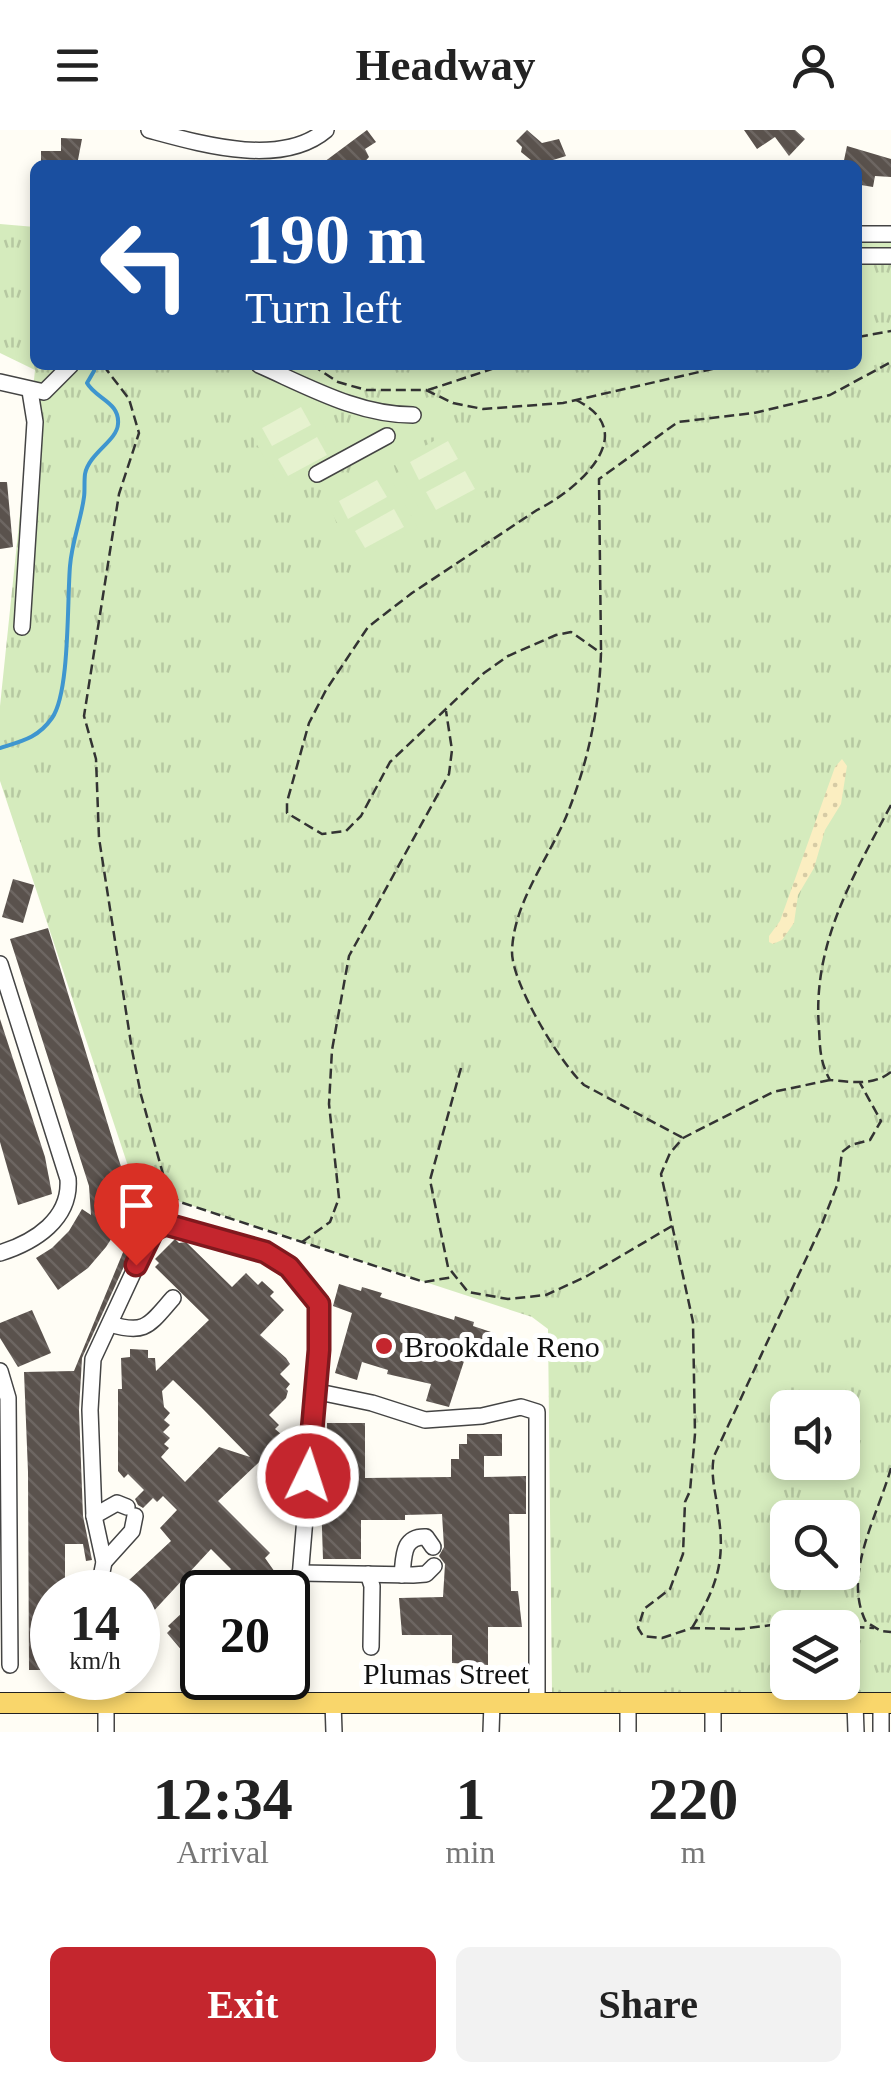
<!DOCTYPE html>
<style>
body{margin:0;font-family:Georgia,serif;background:#f2f2f2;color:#222;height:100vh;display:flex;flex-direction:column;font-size:38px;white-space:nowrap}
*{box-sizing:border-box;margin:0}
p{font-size:32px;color:#767676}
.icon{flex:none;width:55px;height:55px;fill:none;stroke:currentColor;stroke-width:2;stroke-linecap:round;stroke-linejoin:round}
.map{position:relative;height:1602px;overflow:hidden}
.panel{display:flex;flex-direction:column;background:#fff;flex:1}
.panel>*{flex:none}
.hud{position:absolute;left:30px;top:30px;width:832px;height:210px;border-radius:15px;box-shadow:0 5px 15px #0003;background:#1a4fa0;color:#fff;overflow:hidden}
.controls{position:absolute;left:770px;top:1260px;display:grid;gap:20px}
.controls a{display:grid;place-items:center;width:90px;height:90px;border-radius:15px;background:#fff;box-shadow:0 5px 15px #0003;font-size:50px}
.speed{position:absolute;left:30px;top:1440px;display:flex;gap:20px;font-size:50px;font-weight:700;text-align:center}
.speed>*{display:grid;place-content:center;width:130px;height:130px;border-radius:50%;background:#fff;box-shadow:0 5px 15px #0003;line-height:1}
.speed small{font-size:25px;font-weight:400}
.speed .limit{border:5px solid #111;border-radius:15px;background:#fff;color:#111}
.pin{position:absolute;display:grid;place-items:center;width:85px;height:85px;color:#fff;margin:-102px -42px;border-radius:50% 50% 50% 0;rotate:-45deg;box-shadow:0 0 10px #0007}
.pin .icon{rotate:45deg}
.me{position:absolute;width:110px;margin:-55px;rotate:4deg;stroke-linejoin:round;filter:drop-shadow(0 0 8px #0008)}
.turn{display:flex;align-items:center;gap:35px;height:210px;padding:0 50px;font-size:45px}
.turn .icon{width:130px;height:130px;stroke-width:2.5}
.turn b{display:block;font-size:70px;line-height:85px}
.eta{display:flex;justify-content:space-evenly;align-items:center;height:170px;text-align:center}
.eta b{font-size:60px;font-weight:800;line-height:70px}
.button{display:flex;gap:20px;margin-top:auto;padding:20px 50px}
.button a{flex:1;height:115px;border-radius:15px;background:#c4262e;color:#fff;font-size:40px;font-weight:800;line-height:115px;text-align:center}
.button a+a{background:#f2f2f2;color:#222}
header{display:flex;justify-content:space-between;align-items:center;height:130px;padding:0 50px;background:#fff;font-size:45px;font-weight:800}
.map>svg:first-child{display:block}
.grass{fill:url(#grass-tufts);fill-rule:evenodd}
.sand{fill:url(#sand-dots)}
.park{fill:#d5ebbd}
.pitch{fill:#e6f2cf}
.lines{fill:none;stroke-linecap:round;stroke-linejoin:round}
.stream{stroke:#3f96cf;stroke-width:4}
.building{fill:url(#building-back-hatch);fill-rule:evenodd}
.minor-casing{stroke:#444;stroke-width:18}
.major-casing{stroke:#222;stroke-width:22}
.path{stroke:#333;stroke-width:2.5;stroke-dasharray:10 5;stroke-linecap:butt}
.minor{stroke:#fff;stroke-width:15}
.major{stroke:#f9d66b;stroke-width:20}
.route-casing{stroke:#7f191e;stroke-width:25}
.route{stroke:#c4262e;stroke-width:18}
.poi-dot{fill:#c4262e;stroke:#fff;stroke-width:4}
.labels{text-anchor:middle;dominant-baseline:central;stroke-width:10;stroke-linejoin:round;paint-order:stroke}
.poi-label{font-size:30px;fill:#111;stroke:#fff;text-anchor:start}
.street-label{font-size:30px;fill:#111;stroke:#fff}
</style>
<header><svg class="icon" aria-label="menu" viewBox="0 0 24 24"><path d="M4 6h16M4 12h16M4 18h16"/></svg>Headway<svg class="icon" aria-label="person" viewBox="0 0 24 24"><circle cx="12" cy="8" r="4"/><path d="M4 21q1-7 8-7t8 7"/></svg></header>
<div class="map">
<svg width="891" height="1602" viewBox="0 0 891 1602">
<defs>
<pattern id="grass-tufts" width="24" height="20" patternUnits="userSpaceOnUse" patternTransform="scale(2.5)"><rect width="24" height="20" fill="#d5ebbd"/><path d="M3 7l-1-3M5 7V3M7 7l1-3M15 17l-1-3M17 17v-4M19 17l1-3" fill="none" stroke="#b6c8a1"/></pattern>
<pattern id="sand-dots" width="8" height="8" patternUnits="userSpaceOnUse" patternTransform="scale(2.5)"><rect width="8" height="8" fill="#fbeec1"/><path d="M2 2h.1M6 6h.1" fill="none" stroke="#d6cba5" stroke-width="1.8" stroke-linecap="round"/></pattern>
<pattern id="building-back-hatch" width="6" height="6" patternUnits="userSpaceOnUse" patternTransform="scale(2.5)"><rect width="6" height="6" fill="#5a524d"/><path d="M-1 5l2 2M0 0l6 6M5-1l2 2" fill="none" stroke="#6d6662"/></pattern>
</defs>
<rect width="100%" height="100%" fill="#fffdf5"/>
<path class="grass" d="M 0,94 L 35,97 L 35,235 L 858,235 L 858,95 L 891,95 L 891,1563 L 552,1563 L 548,1199 L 532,1187 L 135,1057 L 0,651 L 0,576 L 35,240 L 0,223 ZM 788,1278 L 842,1278 L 842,1332 L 788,1332 ZM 788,1388 L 842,1388 L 842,1442 L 788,1442 ZM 788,1498 L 842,1498 L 842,1552 L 788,1552 Z"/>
<polygon class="sand" points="842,629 847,636 841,674 825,700 814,738 798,765 794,793 782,810 773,814 769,812 769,806 780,791 835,637"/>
<g class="park">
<polygon points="308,265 341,326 281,359 248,298"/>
<polygon points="459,297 491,358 427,393 394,333"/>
<polygon points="385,338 418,398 358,431 325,371"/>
</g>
<g class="pitch">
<polygon points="301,277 311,295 272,316 262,298"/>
<polygon points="317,307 327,325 288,346 278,329"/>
<polygon points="448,311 458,329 419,350 410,332"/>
<polygon points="465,341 475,359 436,380 426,362"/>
<polygon points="377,350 387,367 348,389 339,371"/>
<polygon points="394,379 404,397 365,418 355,401"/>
</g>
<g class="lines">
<path class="stream" d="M 0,618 C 22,611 38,608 52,588 C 70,563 67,471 70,436 C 72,411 81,390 84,367 C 85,360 84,352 85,344 C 89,323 117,311 118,294 C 120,272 96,269 87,253 L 94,241"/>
</g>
<g class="building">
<polygon points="367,0 376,12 365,19 369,27 362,35 320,35"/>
<polygon points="527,0 542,13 559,9 566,26 537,35 521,22 522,17 516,11"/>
<polygon points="744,0 795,0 805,9 789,26 775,7 757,19"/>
<polygon points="61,8 82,9 77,35 41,35 41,21 61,21"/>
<polygon points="847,16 891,29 891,47 875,46 873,57 861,55 862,50 858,49 858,35 843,35"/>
<polygon points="0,352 7,352 13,417 0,419"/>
<polygon points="13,749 34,755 23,793 2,787"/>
<polygon points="48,798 116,1021 127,1055 130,1055 131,1075 109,1077 101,1090 117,1100 106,1117 88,1138 58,1160 36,1128 52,1118 69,1101 82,1079 91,1085 89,1056 10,809"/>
<polygon points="0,889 45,1027 52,1064 18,1075 0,1012"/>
<polygon points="131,1103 138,1106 82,1228 79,1280 83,1386 92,1430 86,1431 83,1414 65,1414 65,1462 52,1462 52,1540 29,1540 28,1342 24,1242 74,1241"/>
<path d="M 175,1109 L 179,1113 L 186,1112 L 232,1157 L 246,1143 L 258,1155 L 262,1151 L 274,1162 L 270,1166 L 284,1180 L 260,1205 L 286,1228 L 290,1234 L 280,1244 L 290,1254 L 286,1259 L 288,1261 L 286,1268 L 269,1285 L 279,1295 L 275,1299 L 281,1304 L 270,1315 L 274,1318 L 218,1371 L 270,1423 L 265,1428 L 277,1445 L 259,1462 L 208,1462 L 231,1439 L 211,1419 L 150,1485 L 138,1473 L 138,1462 L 124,1462 L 132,1455 L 128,1451 L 171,1411 L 160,1398 L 177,1380 L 163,1366 L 157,1372 L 153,1368 L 143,1378 L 138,1375 L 135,1369 L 144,1360 L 128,1344 L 124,1348 L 118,1341 L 118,1259 L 122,1259 L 121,1228 L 130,1227 L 130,1219 L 148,1220 L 148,1228 L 155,1228 L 156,1241 L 209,1190 L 155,1137 L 159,1133 L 155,1129 ZM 173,1250 L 201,1277 L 250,1327 L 219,1317 L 185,1352 L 161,1327 L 169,1318 L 164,1314 L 170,1308 L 163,1302 L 170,1295 L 164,1290 L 170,1283 L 164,1277 L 162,1261 Z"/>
<polygon points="339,1154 361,1161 362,1157 382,1163 380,1167 454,1190 455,1186 474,1192 473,1196 494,1203 488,1225 468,1219 449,1277 426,1271 431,1254 387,1244 388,1240 362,1232 357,1250 335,1243 352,1183 333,1176"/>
<polygon points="32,1180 51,1223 18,1237 0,1208 0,1193"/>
<polygon points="327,1293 365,1293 365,1348 451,1347 451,1329 459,1329 459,1314 467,1314 467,1304 502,1304 502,1326 484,1326 484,1347 526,1346 526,1384 509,1384 511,1461 518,1461 522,1497 488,1497 488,1535 452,1533 452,1505 402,1505 399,1468 443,1467 445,1434 439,1426 444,1417 442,1384 405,1385 405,1390 361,1390 361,1429 323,1429 321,1369 323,1352 328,1352"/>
<polygon points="202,1464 202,1516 189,1529 167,1503 171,1499 168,1496"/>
</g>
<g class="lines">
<defs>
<g id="minor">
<path d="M 149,0 C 201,14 281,38 326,0"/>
<polyline points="858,104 891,104"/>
<polyline points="858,126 891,126"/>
<path d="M 259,235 C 309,257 358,285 413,285"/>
<polyline points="0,252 44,262 71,235"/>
<polyline points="317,344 387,306"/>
<polyline points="22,497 35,292 30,261"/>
<path d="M 0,834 L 68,1049 C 71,1089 35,1112 0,1123"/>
<path d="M 110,1194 C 146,1205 149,1195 173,1168"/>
<polyline points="0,1241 8,1268 10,1535"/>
<polyline points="314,1261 372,1273 425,1290 482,1286 521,1277 537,1282 537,1573"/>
<polyline points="94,1386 117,1373 127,1377"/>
<polyline points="104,1432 132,1401 135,1386"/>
<polyline points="300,1443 413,1445 426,1444 434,1436"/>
<polyline points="368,1444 372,1456 371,1517"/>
<path d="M 402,1445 C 404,1427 402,1406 426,1407 L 433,1417"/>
<polyline points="98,1462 104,1432 94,1386 90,1280 93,1229 153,1100 165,1094 265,1123 289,1137 319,1174 319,1220 296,1496 288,1532"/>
<polyline points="281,1572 284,1548"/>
<polyline points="333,1572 334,1602"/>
<polyline points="88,1573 89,1548"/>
<polyline points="106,1573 106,1602"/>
<polyline points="628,1573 628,1602"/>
<polyline points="713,1573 713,1602"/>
<polyline points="855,1573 856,1602"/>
<polyline points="881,1573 881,1602"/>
<polyline points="491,1602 492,1573"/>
</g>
<polyline id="major" points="0,1573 891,1573"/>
</defs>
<use href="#minor" class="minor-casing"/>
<use href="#major" class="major-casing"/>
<g class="path">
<polyline points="858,207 891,201"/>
<polyline points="103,235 129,269 139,303 119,364 84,586 96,629 99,708 132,920 141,965 168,1062 180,1072 424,1152 453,1147"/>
<polyline points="312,235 338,252 366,260 426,260 453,273 483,279 563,273 730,235"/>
<polyline points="428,260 504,235"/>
<path d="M 576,270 C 644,303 576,361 537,380 L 412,463 L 368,497 L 326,560 L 309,593 L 287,672 L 287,683 L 322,704 L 346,701 L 361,686 L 390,632 L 484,543 L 508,526 L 556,505 L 571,502 L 601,523 C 599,581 588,633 566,687 C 548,729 513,774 512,822 C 512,854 560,933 584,955 L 683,1008"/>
<polyline points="601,520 599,349 678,292 754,283 830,265 891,232"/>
<path d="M 891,675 C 853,746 812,815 819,898 C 820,919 820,932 830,950 C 852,952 873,956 891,942"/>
<polyline points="461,938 430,1050 448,1137 468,1162 508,1169 546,1165 587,1146 672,1096"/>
<polyline points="830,950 773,962 683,1008 670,1023 661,1044 693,1192 695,1304 690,1361 685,1372 683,1424 670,1459 644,1479 638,1498 643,1506 662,1508 692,1498 741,1499 787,1493 874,1498"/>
<polyline points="302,1112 330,1092 339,1068 329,974 332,920 349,826 449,644 452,620 446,581"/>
<path d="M 891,1338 C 878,1385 842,1445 866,1492 L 881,1501 L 891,1502"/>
<path d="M 692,1498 C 717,1456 726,1431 718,1382 C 716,1363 710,1346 714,1326 L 820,1099 L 838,1053 L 842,1022 L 851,1015 L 870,1010 L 881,991 L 860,953"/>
</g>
<use href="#minor" class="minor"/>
<use href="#major" class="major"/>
</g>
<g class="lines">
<defs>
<polyline id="route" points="136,1135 153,1100 165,1094 265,1122 289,1137 319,1174 319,1220 308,1346"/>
</defs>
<use href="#route" class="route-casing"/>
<use href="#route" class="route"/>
</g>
<circle class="poi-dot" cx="384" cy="1216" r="10"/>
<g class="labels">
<g class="poi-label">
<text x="404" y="1216">Brookdale Reno</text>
</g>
<g class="street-label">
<text x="446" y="1543">Plumas Street</text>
</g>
</g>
</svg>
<div class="controls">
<a><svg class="icon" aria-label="sound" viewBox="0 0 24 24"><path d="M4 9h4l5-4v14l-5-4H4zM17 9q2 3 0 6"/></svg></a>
<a><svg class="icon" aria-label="search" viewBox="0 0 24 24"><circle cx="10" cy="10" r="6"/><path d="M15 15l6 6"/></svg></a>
<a><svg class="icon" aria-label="layers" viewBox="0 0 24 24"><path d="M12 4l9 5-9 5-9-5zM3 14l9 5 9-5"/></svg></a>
</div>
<div class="speed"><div>14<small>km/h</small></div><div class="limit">20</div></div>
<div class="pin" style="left:136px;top:1135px;background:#d93025"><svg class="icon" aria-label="arrive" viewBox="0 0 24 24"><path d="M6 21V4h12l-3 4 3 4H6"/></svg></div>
<svg class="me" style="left:308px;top:1346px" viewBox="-20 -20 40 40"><circle r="17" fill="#c4262e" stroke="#fff" stroke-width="3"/><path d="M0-11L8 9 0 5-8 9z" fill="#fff"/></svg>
<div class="hud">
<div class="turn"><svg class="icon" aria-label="left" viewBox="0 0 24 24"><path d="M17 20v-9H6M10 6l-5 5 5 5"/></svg><div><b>190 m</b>Turn left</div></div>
</div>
</div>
<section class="panel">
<div class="eta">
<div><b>12:34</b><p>Arrival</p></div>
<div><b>1</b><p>min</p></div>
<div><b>220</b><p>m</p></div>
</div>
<div class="button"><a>Exit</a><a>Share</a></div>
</section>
